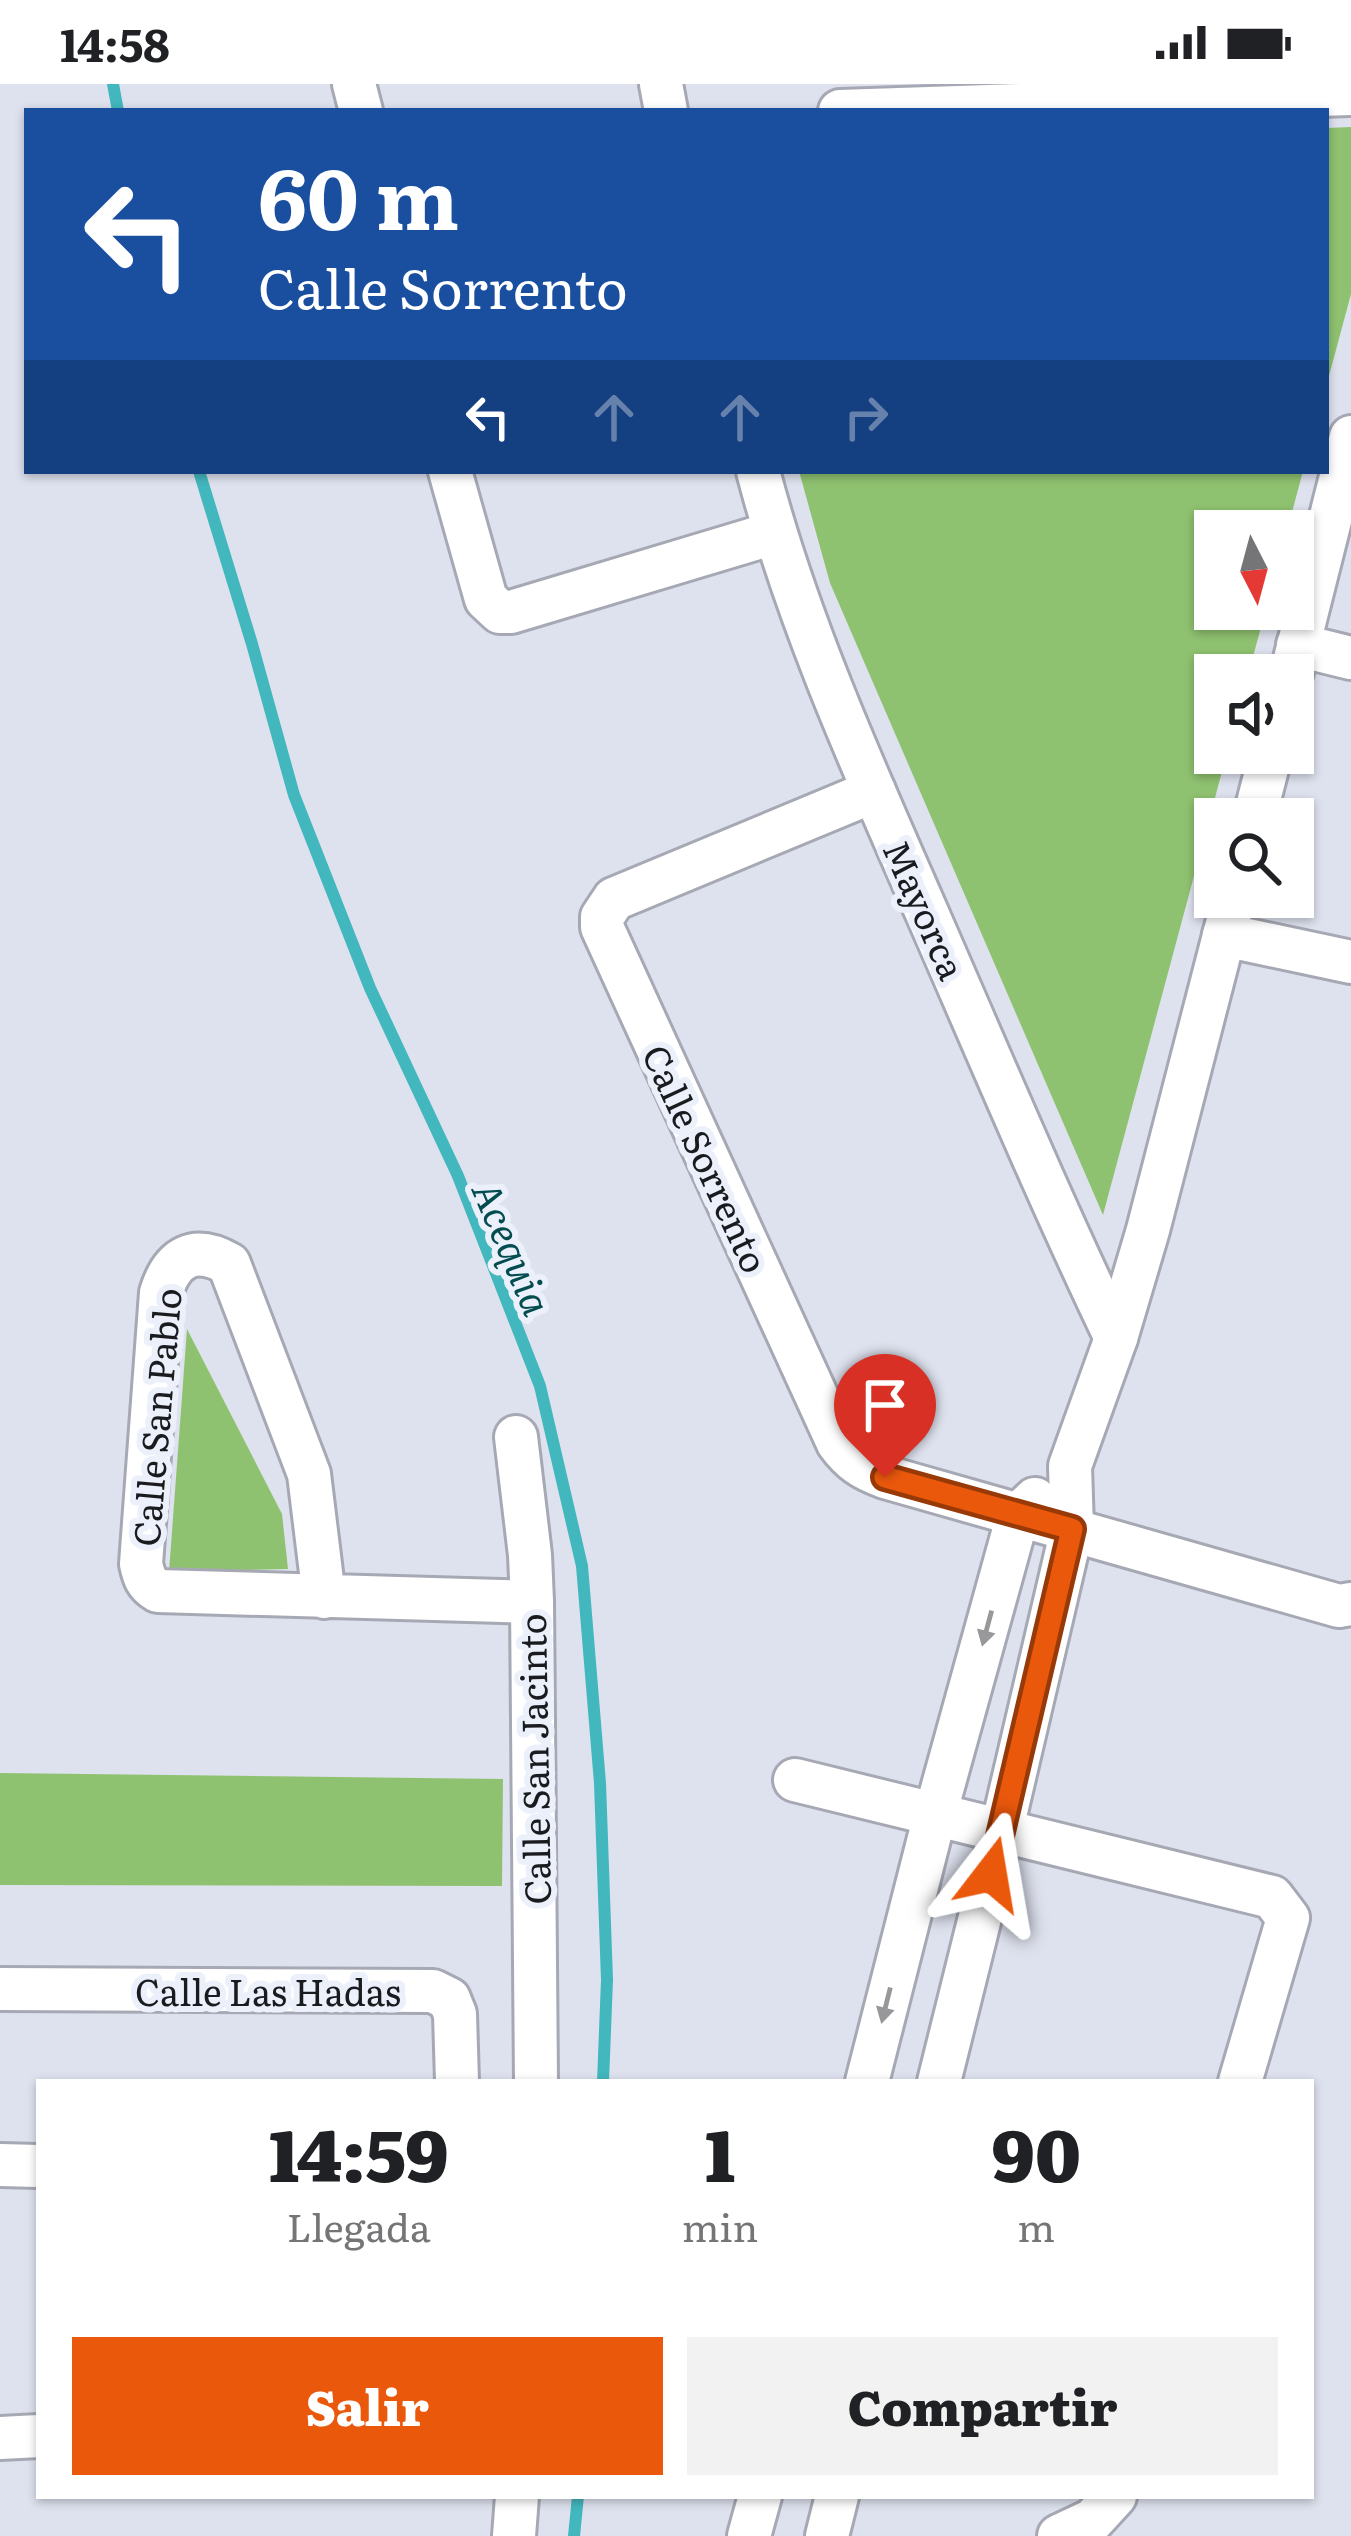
<!DOCTYPE html>
<html lang="es">
<style>
body{margin:0;font-family:Literata,serif;background:#f2f2f2;color:#202124;height:100vh;display:flex;flex-direction:column;font-size:45px;white-space:nowrap}
*{box-sizing:border-box;margin:0}
p{font-size:39px;color:#757577}
.icon{flex:none;width:66px;height:66px;fill:none;stroke:currentColor;stroke-width:2;stroke-linecap:round;stroke-linejoin:round}
.map{position:relative;flex:1;overflow:hidden}
.panel{position:absolute;left:36px;top:1995px;width:1278px;height:420px;display:flex;flex-direction:column;background:#fff;border-radius:0px;box-shadow:0 3px 9px #0004}
.panel>*{flex:none}
.hud{position:absolute;left:24px;top:24px;width:1305px;height:366px;border-radius:0px;box-shadow:0 3px 9px #0004;background:#1a4fa0;color:#fff;overflow:hidden}
.needle{width:78px;rotate:174deg}
.tools{position:absolute;left:1194px;top:426px;display:grid;gap:24px}
.tools a{display:grid;place-items:center;width:120px;height:120px;border-radius:0px;background:#fff;box-shadow:0 3px 9px #0004;font-size:60px}
.pin{position:absolute;display:grid;place-items:center;width:102px;height:102px;color:#fff;margin:-123px -51px;border-radius:50% 50% 50% 0;rotate:-45deg;box-shadow:0 0 12px #0007}
.pin .icon{rotate:45deg}
.me{position:absolute;width:132px;margin:-66px;rotate:14deg;stroke-linejoin:round;filter:drop-shadow(0 0 9px #0008)}
.turn{display:flex;align-items:center;gap:42px;height:252px;padding:0 36px;font-size:54px}
.turn .icon{width:156px;height:156px;stroke-width:2.5}
.turn b{display:block;font-size:84px;line-height:102px}
.lanes{display:flex;align-items:center;height:114px;padding:0 36px;background:#0003;justify-content:center;gap:60px;direction:ltr}
.lanes .off{opacity:.35}
.eta{display:flex;justify-content:space-evenly;align-items:center;height:204px;text-align:center}
.eta b{font-size:72px;font-weight:800;line-height:84px}
.cta{display:flex;gap:24px;margin-top:auto;padding:24px 36px}
.cta a{flex:1;height:138px;border-radius:0px;background:#ea580c;color:#fff;font-size:48px;font-weight:800;line-height:138px;text-align:center}
.cta a+a{background:#f2f2f2;color:#202124}
.status{display:flex;justify-content:space-between;align-items:center;height:84px;padding:0 60px;background:#fff;direction:ltr}
.status svg{height:33px;fill:currentColor}
.map>svg:first-child{display:block}
.green{fill:#8fc270}
.lines{fill:none;stroke-linecap:round;stroke-linejoin:round}
.stream{stroke:#42b7bd;stroke-width:12}
.minor-casing{stroke:#a6a9b4;stroke-width:48}
.minor{stroke:#fff;stroke-width:42}
.oneway{fill:#98989a}
.route-casing{stroke:#983908;stroke-width:30}
.route{stroke:#ea580c;stroke-width:21}
.labels{text-anchor:middle;dominant-baseline:central;stroke-width:12;stroke-linejoin:round;paint-order:stroke}
.street-label{font-size:36px;fill:#1a1b1f;stroke:#ebf0fb}
.water-label{font-size:39px;font-style:italic;fill:#034c4f;stroke:#ebf0fb}
</style>
<div class="status"><b>14:58</b><svg viewBox="0 0 49 12"><path d="M0 12V9h3v3zM5 12V6h3v6zM10 12V3h3v9zM15 12V0h3v12zM26 1h20v11H26zM47 4h2v5h-2z"/></svg></div>
<div class="map">
<svg width="1351" height="2452" viewBox="0 0 1351 2452">
<rect width="100%" height="100%" fill="#dee2ee"/>
<g class="green">
<polygon points="1351,43 1351,210 1326,303 1326,44"/>
<polygon points="799,387 1303,387 1287,447 1215,447 1215,525 1266,525 1248,591 1215,591 1215,669 1227,669 1103,1131 830,499"/>
<polygon points="187,1245 282,1430 288,1485 169,1488"/>
<polygon points="0,1689 503,1695 502,1802 0,1801"/>
</g>
<g class="lines">
<g class="stream">
<polyline points="113,0 118,27"/>
<polyline points="199,387 252,560 294,711 370,904 458,1092 540,1302 582,1482 600,1699 607,1896 603,1998"/>
<polyline points="574,2452 578,2412"/>
</g>
<defs>
<g id="minor">
<polyline points="354,0 361,27"/>
<polyline points="661,0 666,27"/>
<polyline points="840,27 1351,10"/>
<polyline points="450,387 486,515 500,528 511,528 774,449"/>
<path d="M 758,387 C 798,540 864,685 927,829 C 989,971 1049,1114 1116,1254"/>
<polyline points="1298,561 1351,574"/>
<polyline points="1291,591 1351,353"/>
<path d="M 874,707 L 614,815 L 602,833 L 602,843 L 838,1359 C 851,1377 863,1385 885,1393 L 1339,1522 L 1351,1520"/>
<polyline points="1254,735 1271,669"/>
<polyline points="1224,851 1351,878"/>
<polyline points="516,1353 530,1471 532,1518 536,1998"/>
<path d="M 324,1513 L 309,1390 L 229,1180 C 194,1160 172,1173 161,1209 L 141,1480 C 144,1493 146,1500 158,1507 L 532,1518"/>
<polyline points="795,1696 1272,1813 1288,1834 1240,1998"/>
<polyline points="0,1905 433,1907 449,1915 455,1930 457,1998"/>
<polyline points="867,1998 935,1731 1018,1431 1035,1415"/>
<polyline points="939,1998 1001,1749 1072,1445 1070,1382 1116,1254 1148,1146 1234,813"/>
<polyline points="0,2081 39,2082"/>
<polyline points="0,2354 39,2352"/>
<polyline points="514,2452 517,2412"/>
<polyline points="749,2452 760,2412"/>
<polyline points="827,2452 837,2412"/>
<polyline points="1059,2452 1093,2436 1115,2412"/>
</g>
</defs>
<use href="#minor" class="minor-casing"/>
<use href="#minor" class="minor"/>
</g>
<defs><path id="oneway-solid" d="M-6-.8H1V-3.2L6.5 0L1 3.2V.8H-6Z" transform="scale(3)"/></defs>
<g class="oneway">
<use href="#oneway-solid" transform="translate(987 1544) rotate(105)"/>
<use href="#oneway-solid" transform="translate(886 1921) rotate(104)"/>
</g>
<g class="lines">
<defs>
<polyline id="route" points="885,1393 1072,1445 991,1790"/>
</defs>
<use href="#route" class="route-casing"/>
<use href="#route" class="route"/>
</g>
<g class="labels">
<g class="street-label">
<text transform="translate(926 825) rotate(66)">Mayorca</text>
<text transform="translate(707 1074) rotate(65)">Calle Sorrento</text>
<text transform="translate(155 1333) rotate(-85)">Calle San Pablo</text>
<text transform="translate(533 1675) rotate(-91)">Calle San Jacinto</text>
<text x="268" y="1906">Calle Las Hadas</text>
</g>
<g class="water-label">
<text transform="translate(514 1163) rotate(67)">Acequia</text>
</g>
</g>
</svg>
<div class="tools">
<a><svg class="needle" viewBox="-14 -14 28 28"><path d="M0-13l5 13h-10z" fill="#e53935"/><path d="M0 13l5-13h-10z" fill="#757577"/></svg></a>
<a><svg class="icon" aria-label="sound" viewBox="0 0 24 24"><path d="M4 9h4l5-4v14l-5-4H4zM17 9q2 3 0 6"/></svg></a>
<a><svg class="icon" aria-label="search" viewBox="0 0 24 24"><circle cx="10" cy="10" r="6"/><path d="M15 15l6 6"/></svg></a>
</div>
<div class="pin" style="left:885px;top:1393px;background:#d93025"><svg class="icon" aria-label="arrive" viewBox="0 0 24 24"><path d="M6 21V4h12l-3 4 3 4H6"/></svg></div>
<svg class="me" style="left:991px;top:1790px" viewBox="-20 -20 40 40"><path d="M0-17L14 15 0 8-14 15z" fill="#ea580c" stroke="#fff" stroke-width="4"/></svg>
<div class="hud">
<div class="turn"><svg class="icon" aria-label="left" viewBox="0 0 24 24"><path d="M17 20v-9H6M10 6l-5 5 5 5"/></svg><div><b>60 m</b>Calle Sorrento</div></div>
<div class="lanes"><svg class="icon" aria-label="left" viewBox="0 0 24 24"><path d="M17 20v-9H6M10 6l-5 5 5 5"/></svg><svg class="icon off" aria-label="ahead" viewBox="0 0 24 24"><path d="M12 20V5M6 11l6-6 6 6"/></svg><svg class="icon off" aria-label="ahead" viewBox="0 0 24 24"><path d="M12 20V5M6 11l6-6 6 6"/></svg><svg class="icon off" aria-label="right" viewBox="0 0 24 24"><path d="M7 20v-9h11M14 6l5 5-5 5"/></svg></div>
</div>
<section class="panel">
<div class="eta">
<div><b>14:59</b><p>Llegada</p></div>
<div><b>1</b><p>min</p></div>
<div><b>90</b><p>m</p></div>
</div>
<div class="cta"><a>Salir</a><a>Compartir</a></div>
</section>
</div>
